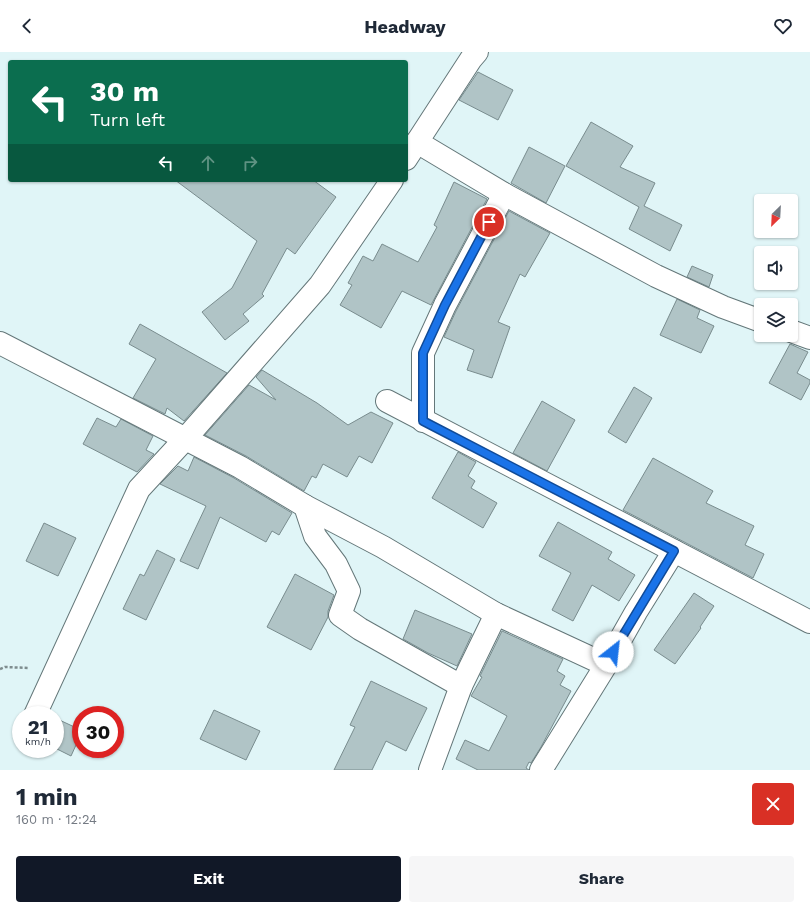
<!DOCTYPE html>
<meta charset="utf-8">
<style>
body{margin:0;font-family:"Work Sans",sans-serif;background:#f6f6f7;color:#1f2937;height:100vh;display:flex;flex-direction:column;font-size:15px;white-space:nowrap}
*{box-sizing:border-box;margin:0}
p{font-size:13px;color:#747a83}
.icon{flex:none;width:22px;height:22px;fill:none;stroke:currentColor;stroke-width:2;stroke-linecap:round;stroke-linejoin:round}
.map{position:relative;height:718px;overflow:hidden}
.sheet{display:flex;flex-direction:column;background:#fff;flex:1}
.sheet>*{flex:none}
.hud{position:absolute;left:8px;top:8px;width:400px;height:122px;border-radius:4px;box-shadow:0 1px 3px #0004;background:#0b6e4f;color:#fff;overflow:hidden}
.needle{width:26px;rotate:204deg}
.tools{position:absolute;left:754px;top:142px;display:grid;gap:8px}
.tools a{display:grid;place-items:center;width:44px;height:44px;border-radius:4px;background:#fff;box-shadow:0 1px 3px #0004;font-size:20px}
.speed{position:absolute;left:12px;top:654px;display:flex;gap:8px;font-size:20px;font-weight:700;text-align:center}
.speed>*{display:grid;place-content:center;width:52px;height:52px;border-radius:50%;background:#fff;box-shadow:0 1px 3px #0004;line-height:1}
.speed small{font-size:10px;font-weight:400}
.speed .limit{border:6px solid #d22;background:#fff;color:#111}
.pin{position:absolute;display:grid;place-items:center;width:34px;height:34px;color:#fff;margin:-17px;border:2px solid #fff;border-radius:50%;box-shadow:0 1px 4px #0007}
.me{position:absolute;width:44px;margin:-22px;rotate:29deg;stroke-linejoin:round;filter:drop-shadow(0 0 3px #0008)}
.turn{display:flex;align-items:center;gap:14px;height:84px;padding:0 16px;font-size:18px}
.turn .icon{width:52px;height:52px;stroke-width:2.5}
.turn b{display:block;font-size:28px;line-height:34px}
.lanes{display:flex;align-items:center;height:38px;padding:0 16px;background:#0003;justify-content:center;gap:20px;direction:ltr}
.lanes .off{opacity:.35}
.round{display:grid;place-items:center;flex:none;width:42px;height:42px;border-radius:4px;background:#f6f6f7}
.overview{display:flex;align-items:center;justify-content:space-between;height:68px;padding:0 16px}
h1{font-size:24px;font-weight:700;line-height:30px}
.cta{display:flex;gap:8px;margin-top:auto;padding:8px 16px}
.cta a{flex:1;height:46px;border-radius:4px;background:#111827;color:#fff;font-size:16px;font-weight:700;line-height:46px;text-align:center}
.cta a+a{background:#f6f6f7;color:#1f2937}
header{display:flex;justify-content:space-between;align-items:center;height:52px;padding:0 16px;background:#fff;font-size:18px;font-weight:700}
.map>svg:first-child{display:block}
.building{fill:#b0c4c6;stroke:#798c8e}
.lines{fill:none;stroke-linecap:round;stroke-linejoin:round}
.minor-casing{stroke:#647779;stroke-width:24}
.path{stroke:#7e8c8e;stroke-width:2.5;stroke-dasharray:3 2;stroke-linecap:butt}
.minor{stroke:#fff;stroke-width:22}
.route-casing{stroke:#114b97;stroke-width:10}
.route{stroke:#1a73e8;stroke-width:7}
</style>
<header><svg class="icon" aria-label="back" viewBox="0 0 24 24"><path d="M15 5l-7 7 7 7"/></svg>Headway<svg class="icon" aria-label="heart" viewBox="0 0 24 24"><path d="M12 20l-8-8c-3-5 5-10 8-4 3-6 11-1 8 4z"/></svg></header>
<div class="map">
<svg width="810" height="718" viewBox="0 0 810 718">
<rect width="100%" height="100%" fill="#e0f5f7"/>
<g class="building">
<polygon points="478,20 513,38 498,68 459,48"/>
<polygon points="591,70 633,94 620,115 655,131 644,154 682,173 670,199 629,177 639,155 566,114"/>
<polygon points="529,95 565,114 546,151 511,131"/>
<polygon points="175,128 313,128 336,145 295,202 287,196 262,242 264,244 243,262 249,269 225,288 202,260 232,236 257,189"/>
<polygon points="454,130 487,147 431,253 402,239 381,276 340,253 352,233 348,231 363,204 373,209 382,192 418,210 437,175 434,173"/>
<polygon points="509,159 550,181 525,225 520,222 498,270 510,275 492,326 467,318 474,298 444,285 456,259"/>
<polygon points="692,214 713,223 709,235 687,225"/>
<polygon points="677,247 700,258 697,266 714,274 701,301 660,283"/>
<polygon points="140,272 227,321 184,369 167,356 165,362 133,346 156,307 129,292"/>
<polygon points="790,292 808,300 797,321 810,328 810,331 801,348 769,331"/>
<polygon points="262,318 317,351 348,373 371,360 393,371 372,411 359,404 347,425 323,412 316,426 312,424 304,439 246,404 205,383 249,333 276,348 256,325"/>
<polygon points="634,335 652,346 626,391 608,380"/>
<polygon points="542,349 575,368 547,419 513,401"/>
<polygon points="97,366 116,375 121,367 153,384 146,398 154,402 137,420 83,392"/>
<polygon points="458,400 476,410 468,424 475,429 471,436 497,451 483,476 432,446"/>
<polygon points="194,405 234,426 292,461 279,483 272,479 266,490 220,465 198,517 180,509 206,454 160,432 178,414 188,419"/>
<polygon points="653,406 713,439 706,451 754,474 745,493 764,502 753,526 623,458"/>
<polygon points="558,470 612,500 608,507 635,523 619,549 592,533 573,569 552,558 571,521 539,504"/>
<polygon points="44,471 76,486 58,524 26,509"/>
<polygon points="157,498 175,507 146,568 123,557 140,522 144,524"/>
<polygon points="295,522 334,543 328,559 328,565 311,598 267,575"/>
<polygon points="694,541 714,554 700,575 701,576 675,612 654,598"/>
<polygon points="415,558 472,582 457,614 428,601 403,587"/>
<polygon points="502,579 563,607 557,619 565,624 560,633 571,639 541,695 531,711 529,710 526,716 529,718 478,718 456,707 465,688 489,699 507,664 471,644 482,625 480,624"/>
<polygon points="371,629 427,656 406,699 386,689 372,718 334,718 355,675 350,673"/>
<polygon points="214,658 260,679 246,708 200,687"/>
<polygon points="55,666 81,678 81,682 71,704 55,696"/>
</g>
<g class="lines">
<defs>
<g id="minor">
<polyline points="417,90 504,142 656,224 723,255 761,269"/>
<polyline points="406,107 471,7 477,0"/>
<polyline points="791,279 810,286"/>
<polyline points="0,291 240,415 305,454 315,484 336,512 349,539 340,563 360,577 461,634"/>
<polyline points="387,349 810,570"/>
<polyline points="423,369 423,301 445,253 504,142"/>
<polyline points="305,454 383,495 496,562 606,613"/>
<polyline points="35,663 139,437 186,386 320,233 392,128"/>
<polyline points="430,718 461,634 496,562"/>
<polyline points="541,718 606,613 636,560 674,499"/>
</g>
</defs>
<use href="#minor" class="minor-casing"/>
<polyline class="path" points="0,617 5,615 29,616"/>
<use href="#minor" class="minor"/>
</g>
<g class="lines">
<defs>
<polyline id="route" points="489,170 445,253 423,301 423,369 674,499 613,600"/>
</defs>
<use href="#route" class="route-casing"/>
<use href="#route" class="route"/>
</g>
</svg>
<div class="tools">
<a><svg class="needle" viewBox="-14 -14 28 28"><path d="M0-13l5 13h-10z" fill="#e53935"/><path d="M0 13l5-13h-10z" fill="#747a83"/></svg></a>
<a><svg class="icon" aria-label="sound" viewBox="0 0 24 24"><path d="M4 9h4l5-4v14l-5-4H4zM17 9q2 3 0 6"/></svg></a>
<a><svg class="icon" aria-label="layers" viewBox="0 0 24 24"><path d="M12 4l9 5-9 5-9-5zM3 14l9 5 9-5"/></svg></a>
</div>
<div class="speed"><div>21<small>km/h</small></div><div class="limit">30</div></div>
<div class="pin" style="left:489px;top:170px;background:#d93025"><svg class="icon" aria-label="arrive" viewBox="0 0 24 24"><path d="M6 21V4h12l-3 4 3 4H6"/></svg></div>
<svg class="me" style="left:613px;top:600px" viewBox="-20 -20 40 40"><circle r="19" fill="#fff"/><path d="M0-13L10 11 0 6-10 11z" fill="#1a73e8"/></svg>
<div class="hud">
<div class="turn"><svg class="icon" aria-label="left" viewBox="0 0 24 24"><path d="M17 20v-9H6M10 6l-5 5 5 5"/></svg><div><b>30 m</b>Turn left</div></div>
<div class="lanes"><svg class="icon" aria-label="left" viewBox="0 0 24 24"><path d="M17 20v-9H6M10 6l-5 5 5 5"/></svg><svg class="icon off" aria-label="ahead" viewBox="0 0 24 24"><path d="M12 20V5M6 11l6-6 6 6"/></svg><svg class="icon off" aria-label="right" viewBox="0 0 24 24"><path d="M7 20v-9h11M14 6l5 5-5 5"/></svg></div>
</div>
</div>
<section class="sheet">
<div class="overview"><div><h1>1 min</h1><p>160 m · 12:24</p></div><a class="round" style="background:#d93025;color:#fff"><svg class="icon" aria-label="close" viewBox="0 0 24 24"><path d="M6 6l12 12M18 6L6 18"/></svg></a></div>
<div class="cta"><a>Exit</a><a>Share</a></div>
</section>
